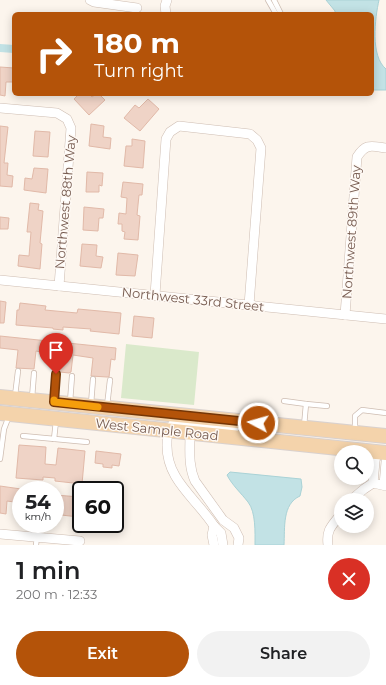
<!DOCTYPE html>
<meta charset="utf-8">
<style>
body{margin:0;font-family:Montserrat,sans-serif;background:#f2f2f2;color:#202124;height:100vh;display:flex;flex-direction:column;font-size:15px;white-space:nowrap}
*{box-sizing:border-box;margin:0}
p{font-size:13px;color:#757577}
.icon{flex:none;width:22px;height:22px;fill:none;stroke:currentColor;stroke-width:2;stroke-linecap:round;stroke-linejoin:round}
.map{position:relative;height:545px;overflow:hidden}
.panel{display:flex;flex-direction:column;background:#fff;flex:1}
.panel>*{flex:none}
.top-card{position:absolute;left:12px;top:12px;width:362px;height:84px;border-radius:6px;box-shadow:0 2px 10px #0003;background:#b45309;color:#fff;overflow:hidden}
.buttons{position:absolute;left:334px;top:445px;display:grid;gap:8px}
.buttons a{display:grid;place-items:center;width:40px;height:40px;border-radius:50%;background:#fff;box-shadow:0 2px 10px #0003;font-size:20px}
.speed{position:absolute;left:12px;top:481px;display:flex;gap:8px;font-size:20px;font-weight:700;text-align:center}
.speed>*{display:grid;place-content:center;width:52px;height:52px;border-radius:50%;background:#fff;box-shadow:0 2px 10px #0003;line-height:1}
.speed small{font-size:10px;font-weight:400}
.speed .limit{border:2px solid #111;border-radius:6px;background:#fff;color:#111}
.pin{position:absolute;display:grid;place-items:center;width:34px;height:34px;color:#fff;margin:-41px -17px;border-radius:50% 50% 50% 0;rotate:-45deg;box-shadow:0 0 4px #0007}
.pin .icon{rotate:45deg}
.me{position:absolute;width:44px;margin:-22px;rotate:276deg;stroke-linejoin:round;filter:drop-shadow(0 0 3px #0008)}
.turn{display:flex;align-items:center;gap:14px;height:84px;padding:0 16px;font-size:18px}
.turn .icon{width:52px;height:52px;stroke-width:2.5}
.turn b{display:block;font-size:28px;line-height:34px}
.round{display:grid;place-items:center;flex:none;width:42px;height:42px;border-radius:21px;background:#f2f2f2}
.overview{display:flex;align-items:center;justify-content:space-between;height:68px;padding:0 16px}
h1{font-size:24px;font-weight:600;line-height:30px}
.primary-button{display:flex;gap:8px;margin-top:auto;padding:8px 16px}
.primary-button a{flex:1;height:46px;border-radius:24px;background:#b45309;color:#fff;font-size:16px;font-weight:600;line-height:46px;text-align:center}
.primary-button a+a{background:#f2f2f2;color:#202124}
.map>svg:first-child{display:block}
.green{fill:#dae9cb}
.water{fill:#c2e2e5;stroke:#a9d2d6}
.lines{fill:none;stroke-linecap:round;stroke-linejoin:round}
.canal{stroke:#c2e2e5;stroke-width:8}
.building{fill:#efd3c6;stroke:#e1b9a8}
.lane-casing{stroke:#cebdb2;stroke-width:6}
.street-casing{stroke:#cebdb2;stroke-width:10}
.primary-casing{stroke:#d9d1ce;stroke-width:16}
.lane{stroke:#fff;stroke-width:4.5}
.street{stroke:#fff;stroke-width:9}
.primary{stroke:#f4d3ab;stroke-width:14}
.route-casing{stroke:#753606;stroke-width:10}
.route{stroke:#b45309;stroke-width:7}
.slow{stroke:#f59e0b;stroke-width:7}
.labels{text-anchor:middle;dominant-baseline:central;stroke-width:3;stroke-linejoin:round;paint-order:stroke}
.street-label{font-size:13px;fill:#765b50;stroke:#fef9f4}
</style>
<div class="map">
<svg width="386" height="545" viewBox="0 0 386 545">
<rect width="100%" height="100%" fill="#fcf5ed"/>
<polygon class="green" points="126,344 199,352 194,405 121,398"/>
<g class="water">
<path d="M 326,0 L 379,0 C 375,18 370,56 386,69 L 386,90 L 372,90 L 372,14 L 335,14 L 335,11 Z"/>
<path d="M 230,472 L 301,479 L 302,487 L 300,496 C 282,504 285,528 284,545 L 255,545 C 255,533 256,512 248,502 C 241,493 232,485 227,475 Z"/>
</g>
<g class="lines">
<polyline class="canal" points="0,48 14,49"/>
</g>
<g class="building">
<polygon points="0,67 14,68 14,82 6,82 5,96 0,95"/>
<polygon points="79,94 89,94 92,97 96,94 99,94 105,100 89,115 74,99"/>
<polygon points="148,99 159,109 140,131 124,118 135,105 139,108"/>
<polygon points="91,124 104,126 103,137 111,138 110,149 89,146"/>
<polygon points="0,126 8,127 4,163 8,163 7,175 13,176 12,187 0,186"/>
<polygon points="35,131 50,132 48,157 33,156"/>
<polygon points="132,139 145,141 143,168 124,166 126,146 132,146"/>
<polygon points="34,168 48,169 46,193 24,190 25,178 32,179"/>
<polygon points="87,172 103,173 102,186 99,185 99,192 86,192"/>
<polygon points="123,182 143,184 142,195 139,195 137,215 140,216 138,240 124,239 125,232 122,231 122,224 118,224 119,213 126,214 127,198 121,197"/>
<polygon points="30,203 39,204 38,210 43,211 40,243 42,244 40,269 18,266 19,255 29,256 31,232 27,232"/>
<polygon points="84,207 104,209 103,218 99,218 98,231 83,230"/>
<polygon points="0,217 9,218 8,229 0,229"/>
<polygon points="82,244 97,245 96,256 103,257 101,268 80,266"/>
<polygon points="118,253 138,255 135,276 116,275"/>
<polygon points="0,301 6,302 4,323 0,323"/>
<polygon points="20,303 46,306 45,310 77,313 78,309 121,313 119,334 90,331 91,329 63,327 63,330 53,329 53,328 16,325 17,310 19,310"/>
<polygon points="134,316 154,318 152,338 132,336"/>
<polygon points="0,336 116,348 115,360 111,359 109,377 107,377 91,376 93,358 73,355 71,372 69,373 60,372 58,370 54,372 56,354 41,352 36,351 34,369 16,368 18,350 0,348"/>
<polygon points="19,445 46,447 45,464 56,465 58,448 85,451 82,484 55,481 55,478 43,477 43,480 16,478"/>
<polygon points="96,451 121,454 119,466 112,465 112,468 103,467 103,464 95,463"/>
<polygon points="0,486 28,490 21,490 21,503 7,501 6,514 0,513"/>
<polygon points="55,495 80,497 79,517 61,515 61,518 55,517"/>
</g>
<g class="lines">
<defs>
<g id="lane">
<polyline points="268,0 276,14"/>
<polyline points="274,0 281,14"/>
<polyline points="15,396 18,371"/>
<polyline points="32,398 34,373"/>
<polyline points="54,400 57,374"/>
<polyline points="284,401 306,404 304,426"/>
<polyline points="70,402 72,376"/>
<polyline points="91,404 93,379"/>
<polyline points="306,404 327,406"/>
<polyline points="107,406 110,380"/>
<polyline points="355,431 355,416 362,410 386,413"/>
<polyline points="23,436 87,442"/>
<polyline points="54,439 56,421"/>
<polyline points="0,459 4,429 9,416"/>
<polyline points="36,545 37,537"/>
</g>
<g id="street">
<polyline points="90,0 94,2 137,8"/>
<polyline points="166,14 165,6 167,0"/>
<polyline points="0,108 57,113 67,119 71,128 59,286"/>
<polyline points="0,280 386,319"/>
<polyline points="155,295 166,139 170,132 179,126 250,134 257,140 261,148 249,305"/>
<path d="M 345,315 L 357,157 C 366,143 371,146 386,148"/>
<path d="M 190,433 C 190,450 188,465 195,481 L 223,520 L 234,528 L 239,538 L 238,545"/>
<polyline points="373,483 376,451"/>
<polyline points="384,485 386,462"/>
<polyline points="351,500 364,489 373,483 386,486"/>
<polyline points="214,526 212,535 214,545"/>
<polyline points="0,534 80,541"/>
<path d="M 223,545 L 221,533 L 214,526 C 196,498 166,480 167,444 C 167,435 167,431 173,424 L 183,423 L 234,428 L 242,421"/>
<path d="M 328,545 C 326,529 332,526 341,514"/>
</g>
<g id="primary">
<polyline points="0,397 386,436"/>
<polyline points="0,413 386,453"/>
</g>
</defs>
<use href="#lane" class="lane-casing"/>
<use href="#street" class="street-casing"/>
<use href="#primary" class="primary-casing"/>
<use href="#lane" class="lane"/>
<use href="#street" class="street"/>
<use href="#primary" class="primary"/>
</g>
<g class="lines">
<defs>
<polyline id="route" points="56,374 54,402 258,423"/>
</defs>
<use href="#route" class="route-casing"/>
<use href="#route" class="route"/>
<polyline class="slow" points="54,400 54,402 98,407"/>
</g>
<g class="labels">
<g class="street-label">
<text transform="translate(65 202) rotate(-85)">Northwest 88th Way</text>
<text transform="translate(351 232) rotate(-86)">Northwest 89th Way</text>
<text transform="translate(193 299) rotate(6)">Northwest 33rd Street</text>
<text transform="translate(157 429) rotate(6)">West Sample Road</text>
</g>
</g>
</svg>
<div class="buttons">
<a><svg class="icon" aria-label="search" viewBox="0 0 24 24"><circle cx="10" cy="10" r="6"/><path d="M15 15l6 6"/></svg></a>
<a><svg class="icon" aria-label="layers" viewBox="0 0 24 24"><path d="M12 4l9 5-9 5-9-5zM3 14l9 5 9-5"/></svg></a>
</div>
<div class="speed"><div>54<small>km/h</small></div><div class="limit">60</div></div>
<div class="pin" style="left:56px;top:374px;background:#d93025"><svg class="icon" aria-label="arrive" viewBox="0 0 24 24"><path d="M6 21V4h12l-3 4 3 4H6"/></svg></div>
<svg class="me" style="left:258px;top:423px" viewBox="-20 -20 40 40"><circle r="17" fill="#b45309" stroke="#fff" stroke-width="3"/><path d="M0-11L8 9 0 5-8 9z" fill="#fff"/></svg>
<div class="top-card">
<div class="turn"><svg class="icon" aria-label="right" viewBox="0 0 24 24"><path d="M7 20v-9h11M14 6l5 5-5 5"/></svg><div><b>180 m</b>Turn right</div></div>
</div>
</div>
<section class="panel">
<div class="overview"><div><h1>1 min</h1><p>200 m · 12:33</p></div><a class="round" style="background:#d93025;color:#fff"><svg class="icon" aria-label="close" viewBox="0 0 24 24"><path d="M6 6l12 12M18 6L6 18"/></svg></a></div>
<div class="primary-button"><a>Exit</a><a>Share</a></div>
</section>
